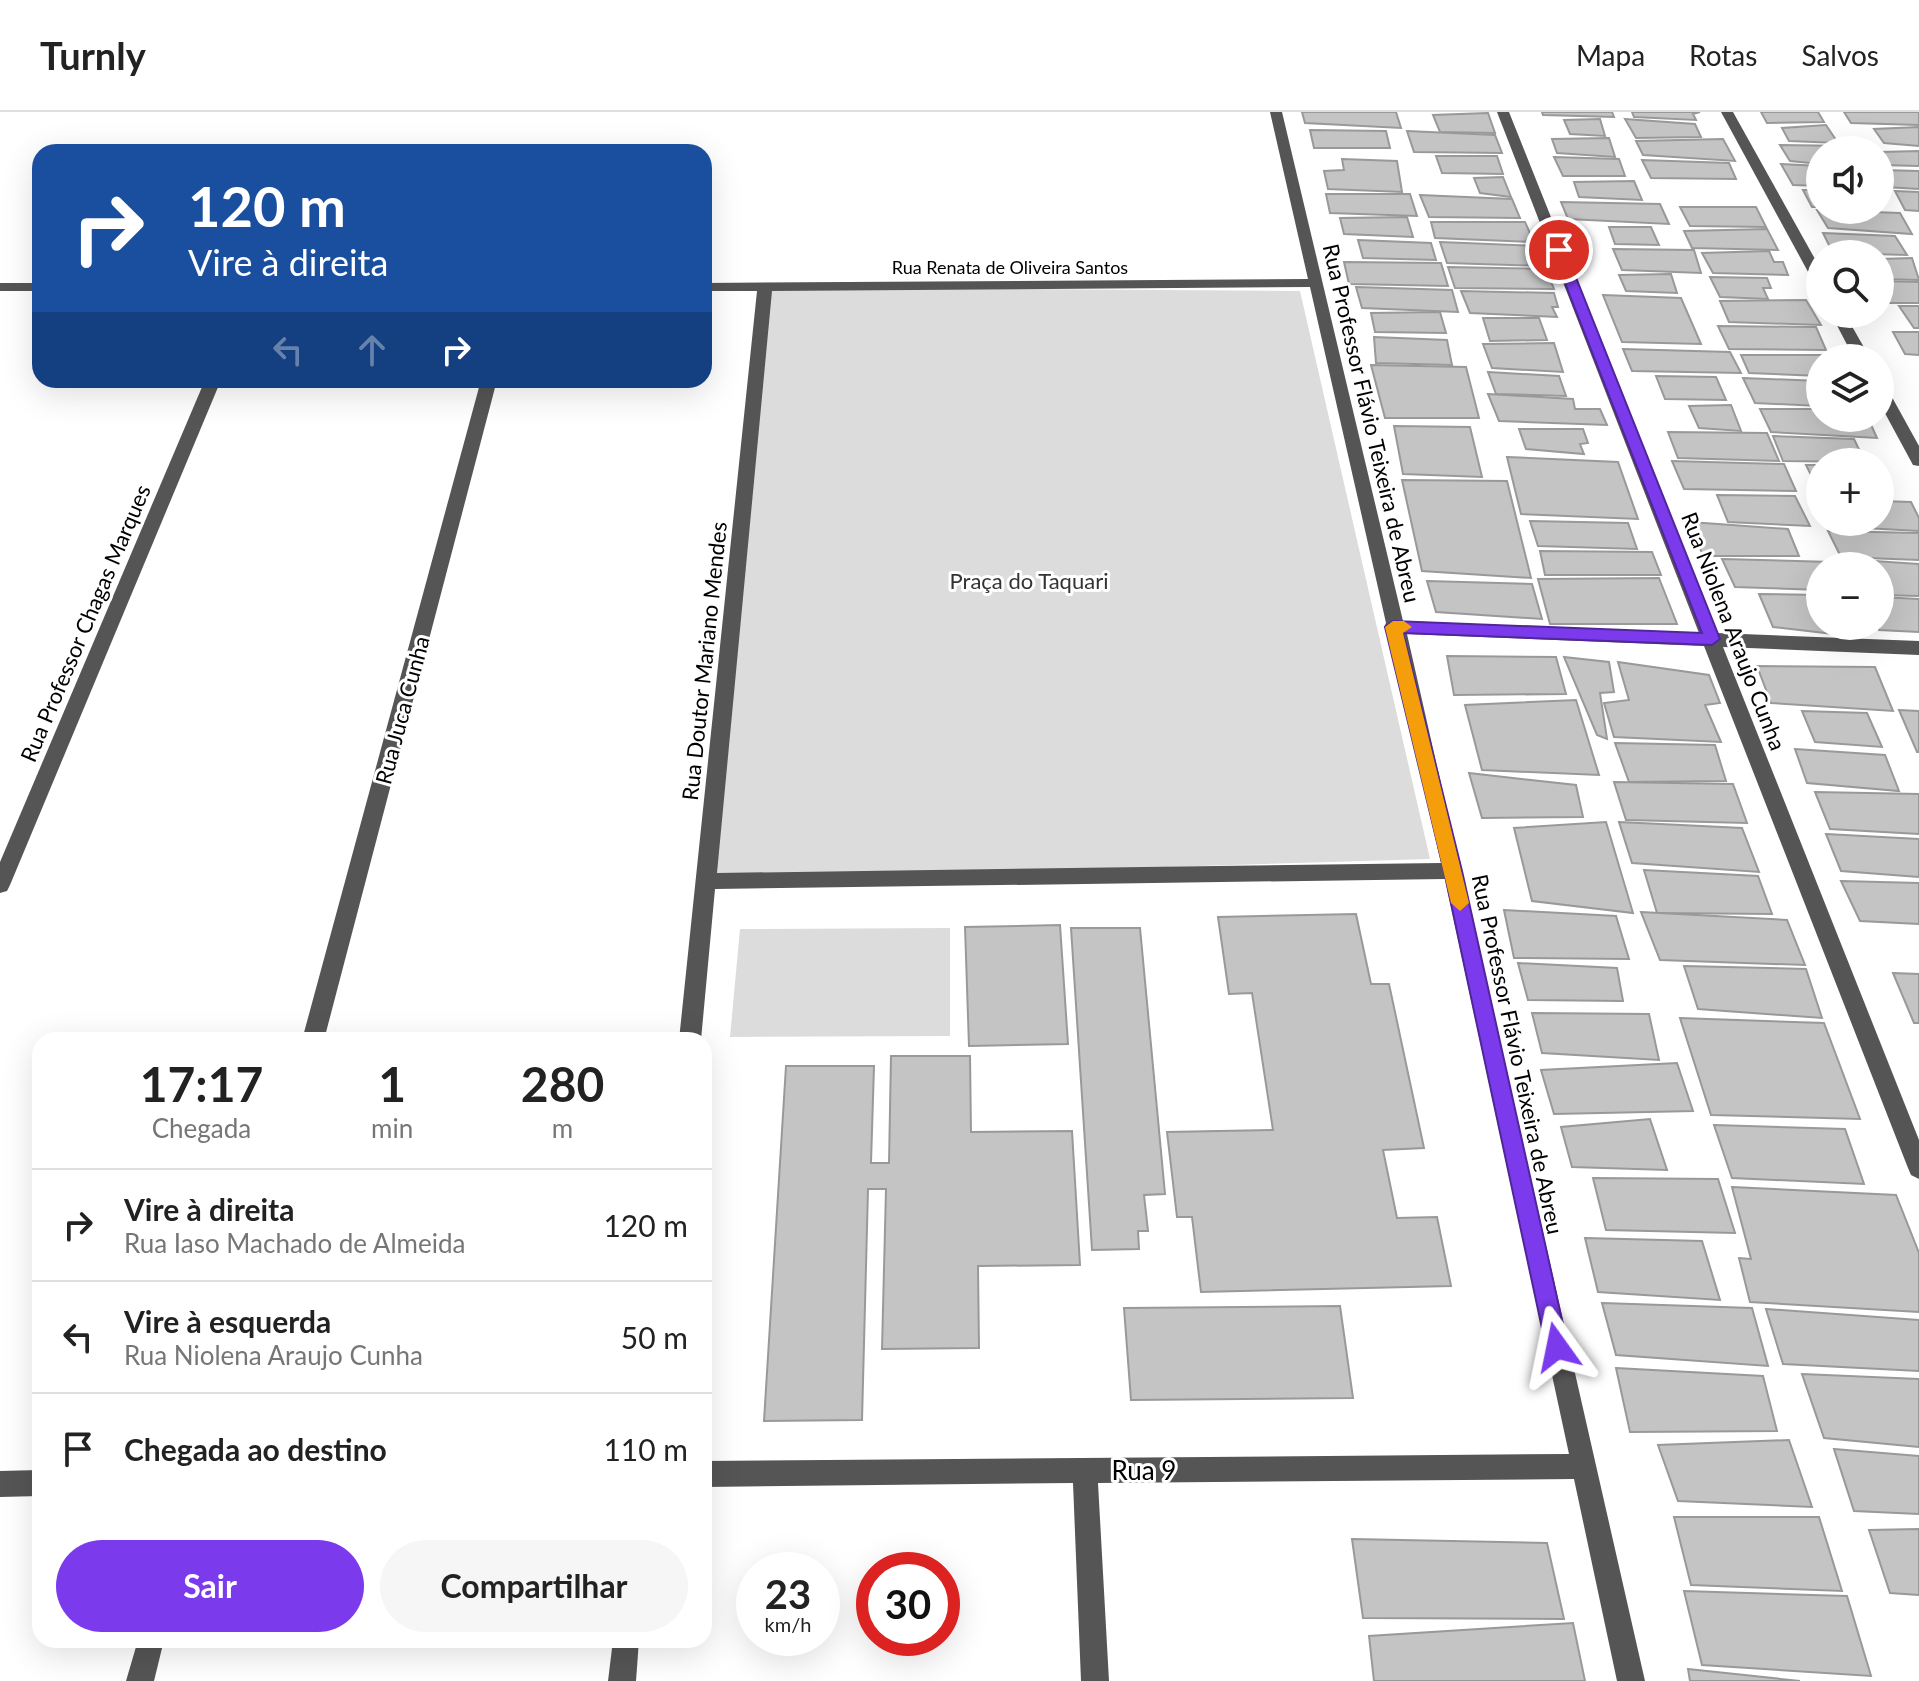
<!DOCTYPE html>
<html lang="pt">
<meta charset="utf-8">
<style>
body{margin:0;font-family:Lato,sans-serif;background:#f6f6f6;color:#222;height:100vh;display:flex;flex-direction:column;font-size:30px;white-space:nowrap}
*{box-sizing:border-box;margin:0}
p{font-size:26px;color:#767676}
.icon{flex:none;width:44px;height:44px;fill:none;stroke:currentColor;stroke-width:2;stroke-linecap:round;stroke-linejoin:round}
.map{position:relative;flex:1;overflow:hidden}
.sheet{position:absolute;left:32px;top:920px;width:680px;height:616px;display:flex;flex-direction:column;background:#fff;border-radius:24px;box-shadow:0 8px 32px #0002}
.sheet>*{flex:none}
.guide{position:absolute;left:32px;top:32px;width:680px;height:244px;border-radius:24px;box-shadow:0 8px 32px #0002;background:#1a4fa0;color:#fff;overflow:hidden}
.fabs{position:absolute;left:1806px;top:24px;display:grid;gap:16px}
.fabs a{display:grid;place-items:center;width:88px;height:88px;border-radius:50%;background:#fff;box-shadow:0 8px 32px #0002;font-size:40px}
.speed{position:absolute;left:736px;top:1440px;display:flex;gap:16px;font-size:40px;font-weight:700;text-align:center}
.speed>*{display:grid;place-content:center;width:104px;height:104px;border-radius:50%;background:#fff;box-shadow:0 8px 32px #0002;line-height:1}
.speed small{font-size:20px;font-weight:400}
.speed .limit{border:12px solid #d22;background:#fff;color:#111}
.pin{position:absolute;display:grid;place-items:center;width:68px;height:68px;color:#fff;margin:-34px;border:4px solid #fff;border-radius:50%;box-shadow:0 2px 8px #0007}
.me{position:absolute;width:88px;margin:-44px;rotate:348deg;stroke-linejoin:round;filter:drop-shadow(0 0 6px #0008)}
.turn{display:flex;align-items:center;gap:28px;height:168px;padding:0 24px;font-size:36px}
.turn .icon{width:104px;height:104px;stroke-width:2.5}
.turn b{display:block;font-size:56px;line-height:68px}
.lanes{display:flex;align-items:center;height:76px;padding:0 24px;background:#0003;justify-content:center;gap:40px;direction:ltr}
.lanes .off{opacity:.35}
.eta{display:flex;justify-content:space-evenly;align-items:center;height:136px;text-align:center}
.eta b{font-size:48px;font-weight:700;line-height:56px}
.button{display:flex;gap:16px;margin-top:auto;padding:16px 24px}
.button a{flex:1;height:92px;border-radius:48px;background:#7c3aed;color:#fff;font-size:32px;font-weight:700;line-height:92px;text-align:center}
.button a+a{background:#f6f6f6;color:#222}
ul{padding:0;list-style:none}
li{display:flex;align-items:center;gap:24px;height:112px;padding:0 24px;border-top:2px solid #e0e0e0}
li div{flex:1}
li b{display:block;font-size:30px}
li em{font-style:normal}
header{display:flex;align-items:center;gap:48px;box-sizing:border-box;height:112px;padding:0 40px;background:#fff;border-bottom:2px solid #e0e0e0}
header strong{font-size:38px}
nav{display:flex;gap:44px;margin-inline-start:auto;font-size:28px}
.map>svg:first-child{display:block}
.green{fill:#dcdcdc}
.building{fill:#c4c4c4;stroke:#999;stroke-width:2}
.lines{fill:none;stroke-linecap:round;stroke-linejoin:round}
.minor{fill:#555;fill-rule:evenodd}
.route{fill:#7c3aed;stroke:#51269a;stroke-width:2}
.slow{fill:#f59e0b}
.labels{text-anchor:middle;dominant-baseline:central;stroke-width:6;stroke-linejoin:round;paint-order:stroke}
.far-street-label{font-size:18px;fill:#000;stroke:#fff}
.street-label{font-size:22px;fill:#000;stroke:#fff}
.park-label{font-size:22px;fill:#333;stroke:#fff}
.near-street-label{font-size:26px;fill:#000;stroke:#fff}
</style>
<header>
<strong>Turnly</strong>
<nav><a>Mapa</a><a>Rotas</a><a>Salvos</a></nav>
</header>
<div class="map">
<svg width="1919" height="1569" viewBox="0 0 1919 1569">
<rect width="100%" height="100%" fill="#fff"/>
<g class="green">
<polygon points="765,175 1300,179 1430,747 706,769"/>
<polygon points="950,816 950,924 730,925 740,817"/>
</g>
<g class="building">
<polygon points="1302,0 1396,0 1401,16 1305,11"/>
<polygon points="1542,0 1612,0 1614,5 1543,3"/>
<polygon points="1632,0 1700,0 1693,2 1696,8 1634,5"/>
<polygon points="1761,0 1818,0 1824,10 1767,11"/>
<polygon points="1844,0 1919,0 1919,13 1851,11"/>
<polygon points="1488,1 1495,21 1440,20 1433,3"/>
<polygon points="1600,7 1605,24 1570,22 1564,8"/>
<polygon points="1625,7 1695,12 1701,25 1636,26"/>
<polygon points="1826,13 1838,31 1789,29 1782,16"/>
<polygon points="1919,15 1919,34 1884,31 1874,17"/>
<polygon points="1310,18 1386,19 1390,36 1314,36"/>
<polygon points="1407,19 1495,23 1502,41 1414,40"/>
<polygon points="1609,26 1615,45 1557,41 1552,27"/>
<polygon points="1723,27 1735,49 1643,43 1636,29"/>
<polygon points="1780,33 1848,34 1851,38 1820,38 1820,52 1790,49"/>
<polygon points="1919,39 1919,54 1880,53 1880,40"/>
<polygon points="1436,44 1497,44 1503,62 1442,61"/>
<polygon points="1554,45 1619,47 1625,64 1563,64"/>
<polygon points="1342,47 1397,49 1402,80 1328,77 1324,59 1344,58"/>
<polygon points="1642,48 1729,51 1736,67 1651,66"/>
<polygon points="1781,52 1820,54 1820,74 1793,73"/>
<polygon points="1880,58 1919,59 1919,77 1885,75"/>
<polygon points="1503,65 1511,85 1480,81 1474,66"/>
<polygon points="1634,69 1642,88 1579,85 1574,70"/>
<polygon points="1803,78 1820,78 1820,95 1812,95"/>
<polygon points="1895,79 1919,80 1919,99 1905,98"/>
<polygon points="1326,82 1410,82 1417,104 1330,101"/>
<polygon points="1420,83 1512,87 1520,106 1429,105"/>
<polygon points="1561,90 1660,92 1669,112 1568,107"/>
<polygon points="1680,95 1756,95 1766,115 1690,114"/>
<polygon points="1817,98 1900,101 1912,122 1828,116"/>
<polygon points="1407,105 1413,125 1344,122 1340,106"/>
<polygon points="1431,110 1525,110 1534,130 1435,126"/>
<polygon points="1609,115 1651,115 1659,133 1615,132"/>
<polygon points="1767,117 1778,138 1692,136 1684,119"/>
<polygon points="1823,121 1895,124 1907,143 1833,141"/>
<polygon points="1358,128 1431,131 1436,148 1363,146"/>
<polygon points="1440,130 1537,134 1545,154 1447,151"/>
<polygon points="1613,137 1694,138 1701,161 1622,158"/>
<polygon points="1769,139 1774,150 1783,150 1788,163 1713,161 1702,141"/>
<polygon points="1912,146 1919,168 1880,167 1880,147"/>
<polygon points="1344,150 1441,151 1448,174 1349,172"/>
<polygon points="1448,155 1546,157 1554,177 1455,176"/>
<polygon points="1671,162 1677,181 1626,179 1619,163"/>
<polygon points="1710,165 1767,166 1771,176 1763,176 1768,187 1720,185"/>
<polygon points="1880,169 1919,170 1919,191 1880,191"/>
<polygon points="1356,175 1452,178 1458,200 1362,196"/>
<polygon points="1461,179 1554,181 1558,195 1552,195 1557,205 1470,201"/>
<polygon points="1603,183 1681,186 1701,232 1622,230"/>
<polygon points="1806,188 1821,213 1729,210 1720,189"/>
<polygon points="1899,194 1919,194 1919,216 1914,216"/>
<polygon points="1440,200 1446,221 1375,220 1371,201"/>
<polygon points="1483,206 1539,206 1547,228 1490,229"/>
<polygon points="1718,214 1816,215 1826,238 1729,237"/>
<polygon points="1893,220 1919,220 1919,243 1905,242"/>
<polygon points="1374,225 1447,228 1452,253 1376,251"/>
<polygon points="1554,231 1563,260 1492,256 1483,232"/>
<polygon points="1623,237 1730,240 1741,261 1632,259"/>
<polygon points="1741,243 1834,243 1836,246 1820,246 1820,264 1749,261"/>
<polygon points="1371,253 1466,255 1479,306 1385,306"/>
<polygon points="1488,260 1559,264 1566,284 1496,282"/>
<polygon points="1656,264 1716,265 1726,288 1665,287"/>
<polygon points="1743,266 1820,269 1820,294 1755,291"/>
<polygon points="1488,282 1573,287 1575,297 1600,297 1607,313 1499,309"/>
<polygon points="1731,293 1741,319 1699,316 1689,294"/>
<polygon points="1760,297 1820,297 1820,306 1868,306 1877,326 1771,320"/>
<polygon points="1394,314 1470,315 1482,365 1403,362"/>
<polygon points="1519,317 1583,317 1588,331 1580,332 1584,342 1526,337"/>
<polygon points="1668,320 1767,321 1779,349 1678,346"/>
<polygon points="1773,324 1854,327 1865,350 1783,349"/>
<polygon points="1507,345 1618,350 1638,407 1521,402"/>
<polygon points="1672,349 1784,352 1796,379 1684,377"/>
<polygon points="1806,353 1820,353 1820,381"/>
<polygon points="1402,368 1507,369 1531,466 1422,459"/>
<polygon points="1717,383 1795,384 1810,414 1728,410"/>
<polygon points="1880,389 1911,390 1919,406 1919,419 1828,414 1826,410 1880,410"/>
<polygon points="1530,409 1628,411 1637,437 1538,434"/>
<polygon points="1690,410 1788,417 1799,444 1703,444"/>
<polygon points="1828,419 1919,421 1919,448 1841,445"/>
<polygon points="1540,439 1652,440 1661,463 1545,463"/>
<polygon points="1722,447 1832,450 1833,454 1820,454 1820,478 1735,475"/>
<polygon points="1844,447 1919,452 1919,484 1880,483 1880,454 1847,454"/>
<polygon points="1659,466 1677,512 1550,512 1538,467"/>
<polygon points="1427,469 1532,472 1542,507 1436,500"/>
<polygon points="1759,482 1820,483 1820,514 1838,514 1842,523 1773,515"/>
<polygon points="1880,485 1919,487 1919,520 1879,518"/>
<polygon points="1447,544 1556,545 1566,582 1454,583"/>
<polygon points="1564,545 1609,550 1614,580 1600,581 1607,627 1597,623"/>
<polygon points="1618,550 1709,563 1720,591 1705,593 1721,630 1614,625 1604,591 1629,588"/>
<polygon points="1757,554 1875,555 1893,599 1771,591"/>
<polygon points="1576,588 1599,663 1482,658 1465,593"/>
<polygon points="1899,598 1919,599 1919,640 1917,640"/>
<polygon points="1802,599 1867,601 1882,635 1815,630"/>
<polygon points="1615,631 1715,633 1726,669 1629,670"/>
<polygon points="1795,637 1885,643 1899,679 1807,671"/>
<polygon points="1469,661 1576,673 1583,705 1482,706"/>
<polygon points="1614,670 1733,672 1747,711 1626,708"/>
<polygon points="1815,680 1919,682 1919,722 1830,717"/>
<polygon points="1606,710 1633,801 1532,789 1514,716"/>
<polygon points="1619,710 1742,716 1759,760 1632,751"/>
<polygon points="1826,722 1919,727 1919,765 1841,759"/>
<polygon points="1644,758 1758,764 1772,802 1657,801"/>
<polygon points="1841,769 1919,771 1919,812 1860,809"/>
<polygon points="1504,798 1616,804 1629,847 1514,846"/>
<polygon points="1641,800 1787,808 1805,853 1660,848"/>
<polygon points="1356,802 1371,872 1389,872 1424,1036 1383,1038 1397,1106 1437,1105 1451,1174 1201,1180 1192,1105 1177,1105 1167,1020 1273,1018 1252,881 1229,882 1218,805"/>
<polygon points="1060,813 1068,932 969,934 965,815"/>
<polygon points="1071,816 1140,816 1165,1082 1144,1083 1148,1119 1138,1119 1139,1137 1092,1138"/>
<polygon points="1518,851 1617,856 1623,889 1528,888"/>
<polygon points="1684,854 1806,857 1822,906 1698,897"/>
<polygon points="1893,861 1919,862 1919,911 1914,911"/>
<polygon points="1532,901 1649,902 1659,948 1542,941"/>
<polygon points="1680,906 1824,911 1860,1007 1711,1003"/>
<polygon points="891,944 970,944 971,1020 1072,1019 1080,1153 978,1154 979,1236 882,1237 886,1077 868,1077 862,1308 764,1309 786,954 874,954 871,1051 889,1051"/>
<polygon points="1677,951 1693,999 1554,1002 1541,958"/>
<polygon points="1650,1007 1667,1058 1572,1055 1561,1015"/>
<polygon points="1714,1013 1845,1017 1864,1072 1732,1066"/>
<polygon points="1593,1066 1718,1067 1735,1121 1606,1118"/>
<polygon points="1732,1075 1896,1083 1919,1141 1919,1200 1750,1190 1739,1146 1751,1147"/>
<polygon points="1585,1126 1702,1129 1720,1188 1598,1180"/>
<polygon points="1602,1191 1752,1196 1768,1254 1616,1243"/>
<polygon points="1340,1194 1353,1286 1131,1288 1124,1196"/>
<polygon points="1766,1197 1919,1208 1919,1259 1783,1252"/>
<polygon points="1616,1256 1763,1264 1777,1319 1630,1320"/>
<polygon points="1802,1262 1919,1267 1919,1335 1824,1326"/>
<polygon points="1789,1328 1812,1395 1678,1389 1658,1333"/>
<polygon points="1834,1337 1919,1344 1919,1402 1854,1399"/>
<polygon points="1674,1405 1819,1405 1842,1479 1691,1473"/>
<polygon points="1919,1417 1919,1483 1890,1481 1869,1418"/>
<polygon points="1352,1427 1547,1431 1564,1507 1363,1506"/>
<polygon points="1684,1479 1847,1484 1871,1564 1702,1553"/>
<polygon points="1573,1511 1585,1569 1374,1569 1369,1524"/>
<polygon points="1688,1557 1800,1569 1690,1569"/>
</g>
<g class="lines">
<g class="minor">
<path d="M 1270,0 L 1282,0 L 1403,509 L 1699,521 L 1497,0 L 1509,0 L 1717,521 L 1919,529 L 1919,543 L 1723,535 L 1919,1028 L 1919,1067 L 1911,1063 L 1908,1056 L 1704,534 L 1407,522 L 1645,1569 L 1617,1569 L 1574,1367 L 1098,1371 L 1109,1569 L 1081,1569 L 1073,1371 L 704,1375 L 704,1349 L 1569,1342 L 1445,767 L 715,777 L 701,928 L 679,928 L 757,179 L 704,179 L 704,171 L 1308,167 ZM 1310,175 L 1386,511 L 1384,515 L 1388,520 L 1441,751 L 717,761 L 772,179 Z"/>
<polygon points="1721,0 1733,0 1820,156 1820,173 1813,169"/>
<rect x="0" y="171" width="40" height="8"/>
<polygon points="1831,202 1845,202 1870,246 1854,246"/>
<polygon points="205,268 221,268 10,773 7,779 0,781 0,750"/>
<polygon points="481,268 497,268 324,928 302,928"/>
<polygon points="1880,273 1888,278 1919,334 1919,354 1913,353 1880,292"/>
<polygon points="40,1358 40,1384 0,1385 0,1359"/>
<polygon points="138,1528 164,1528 154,1569 126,1569"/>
<polygon points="613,1528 639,1528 636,1569 608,1569"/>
</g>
</g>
<polygon class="route" points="1559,134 1565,138 1720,527 1712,533 1403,521 1462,759 1568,1235 1565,1243 1557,1246 1549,1243 1546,1235 1444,759 1385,515 1393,509 1702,521 1552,138"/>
<polygon class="slow" points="1404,509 1412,515 1403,521 1469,791 1460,799 1451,791 1385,515 1393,509"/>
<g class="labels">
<g class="far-street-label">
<text x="1010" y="155">Rua Renata de Oliveira Santos</text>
</g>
<g class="street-label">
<text transform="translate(1372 311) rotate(77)">Rua Professor Flávio Teixeira de Abreu</text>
<text transform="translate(85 511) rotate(-67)">Rua Professor Chagas Marques</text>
<text transform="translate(1734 519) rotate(69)">Rua Niolena Araujo Cunha</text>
<text transform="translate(704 549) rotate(-84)">Rua Doutor Mariano Mendes</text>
<text transform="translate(402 598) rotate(-75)">Rua Juca Cunha</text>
<text transform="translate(1518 942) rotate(78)">Rua Professor Flávio Teixeira de Abreu</text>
</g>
<g class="park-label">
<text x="1029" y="468">Praça do Taquari</text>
</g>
<g class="near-street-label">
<text x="1144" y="1358">Rua 9</text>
</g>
</g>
</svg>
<div class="fabs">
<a><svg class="icon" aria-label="sound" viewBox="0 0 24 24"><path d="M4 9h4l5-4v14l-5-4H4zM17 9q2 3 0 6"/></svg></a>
<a><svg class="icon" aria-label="search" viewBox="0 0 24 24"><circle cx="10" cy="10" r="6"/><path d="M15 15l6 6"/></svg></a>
<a><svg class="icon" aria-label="layers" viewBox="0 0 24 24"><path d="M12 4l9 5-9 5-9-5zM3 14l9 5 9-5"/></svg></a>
<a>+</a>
<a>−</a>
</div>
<div class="speed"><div>23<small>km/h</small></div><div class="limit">30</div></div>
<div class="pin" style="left:1559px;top:138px;background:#d93025"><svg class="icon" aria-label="arrive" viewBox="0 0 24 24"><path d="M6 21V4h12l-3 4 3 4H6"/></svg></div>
<svg class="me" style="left:1557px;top:1235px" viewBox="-20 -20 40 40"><path d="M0-17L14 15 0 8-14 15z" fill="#7c3aed" stroke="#fff" stroke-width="4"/></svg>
<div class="guide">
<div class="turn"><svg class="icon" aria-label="right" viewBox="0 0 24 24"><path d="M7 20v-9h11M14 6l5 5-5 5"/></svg><div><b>120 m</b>Vire à direita</div></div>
<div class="lanes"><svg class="icon off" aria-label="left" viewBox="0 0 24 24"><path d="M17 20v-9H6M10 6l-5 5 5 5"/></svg><svg class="icon off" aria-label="ahead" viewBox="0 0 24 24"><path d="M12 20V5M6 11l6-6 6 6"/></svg><svg class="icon" aria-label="right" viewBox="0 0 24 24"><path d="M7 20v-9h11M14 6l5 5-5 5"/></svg></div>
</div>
<section class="sheet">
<div class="eta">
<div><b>17:17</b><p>Chegada</p></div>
<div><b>1</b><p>min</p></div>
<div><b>280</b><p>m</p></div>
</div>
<ul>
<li><svg class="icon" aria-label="right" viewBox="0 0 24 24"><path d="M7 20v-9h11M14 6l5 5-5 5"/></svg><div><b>Vire à direita</b><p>Rua Iaso Machado de Almeida</p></div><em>120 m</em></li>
<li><svg class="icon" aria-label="left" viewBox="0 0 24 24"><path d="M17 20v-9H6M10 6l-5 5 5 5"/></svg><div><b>Vire à esquerda</b><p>Rua Niolena Araujo Cunha</p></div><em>50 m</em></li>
<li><svg class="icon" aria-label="arrive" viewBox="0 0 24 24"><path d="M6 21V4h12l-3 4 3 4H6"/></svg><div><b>Chegada ao destino</b></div><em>110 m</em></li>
</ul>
<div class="button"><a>Sair</a><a>Compartilhar</a></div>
</section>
</div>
